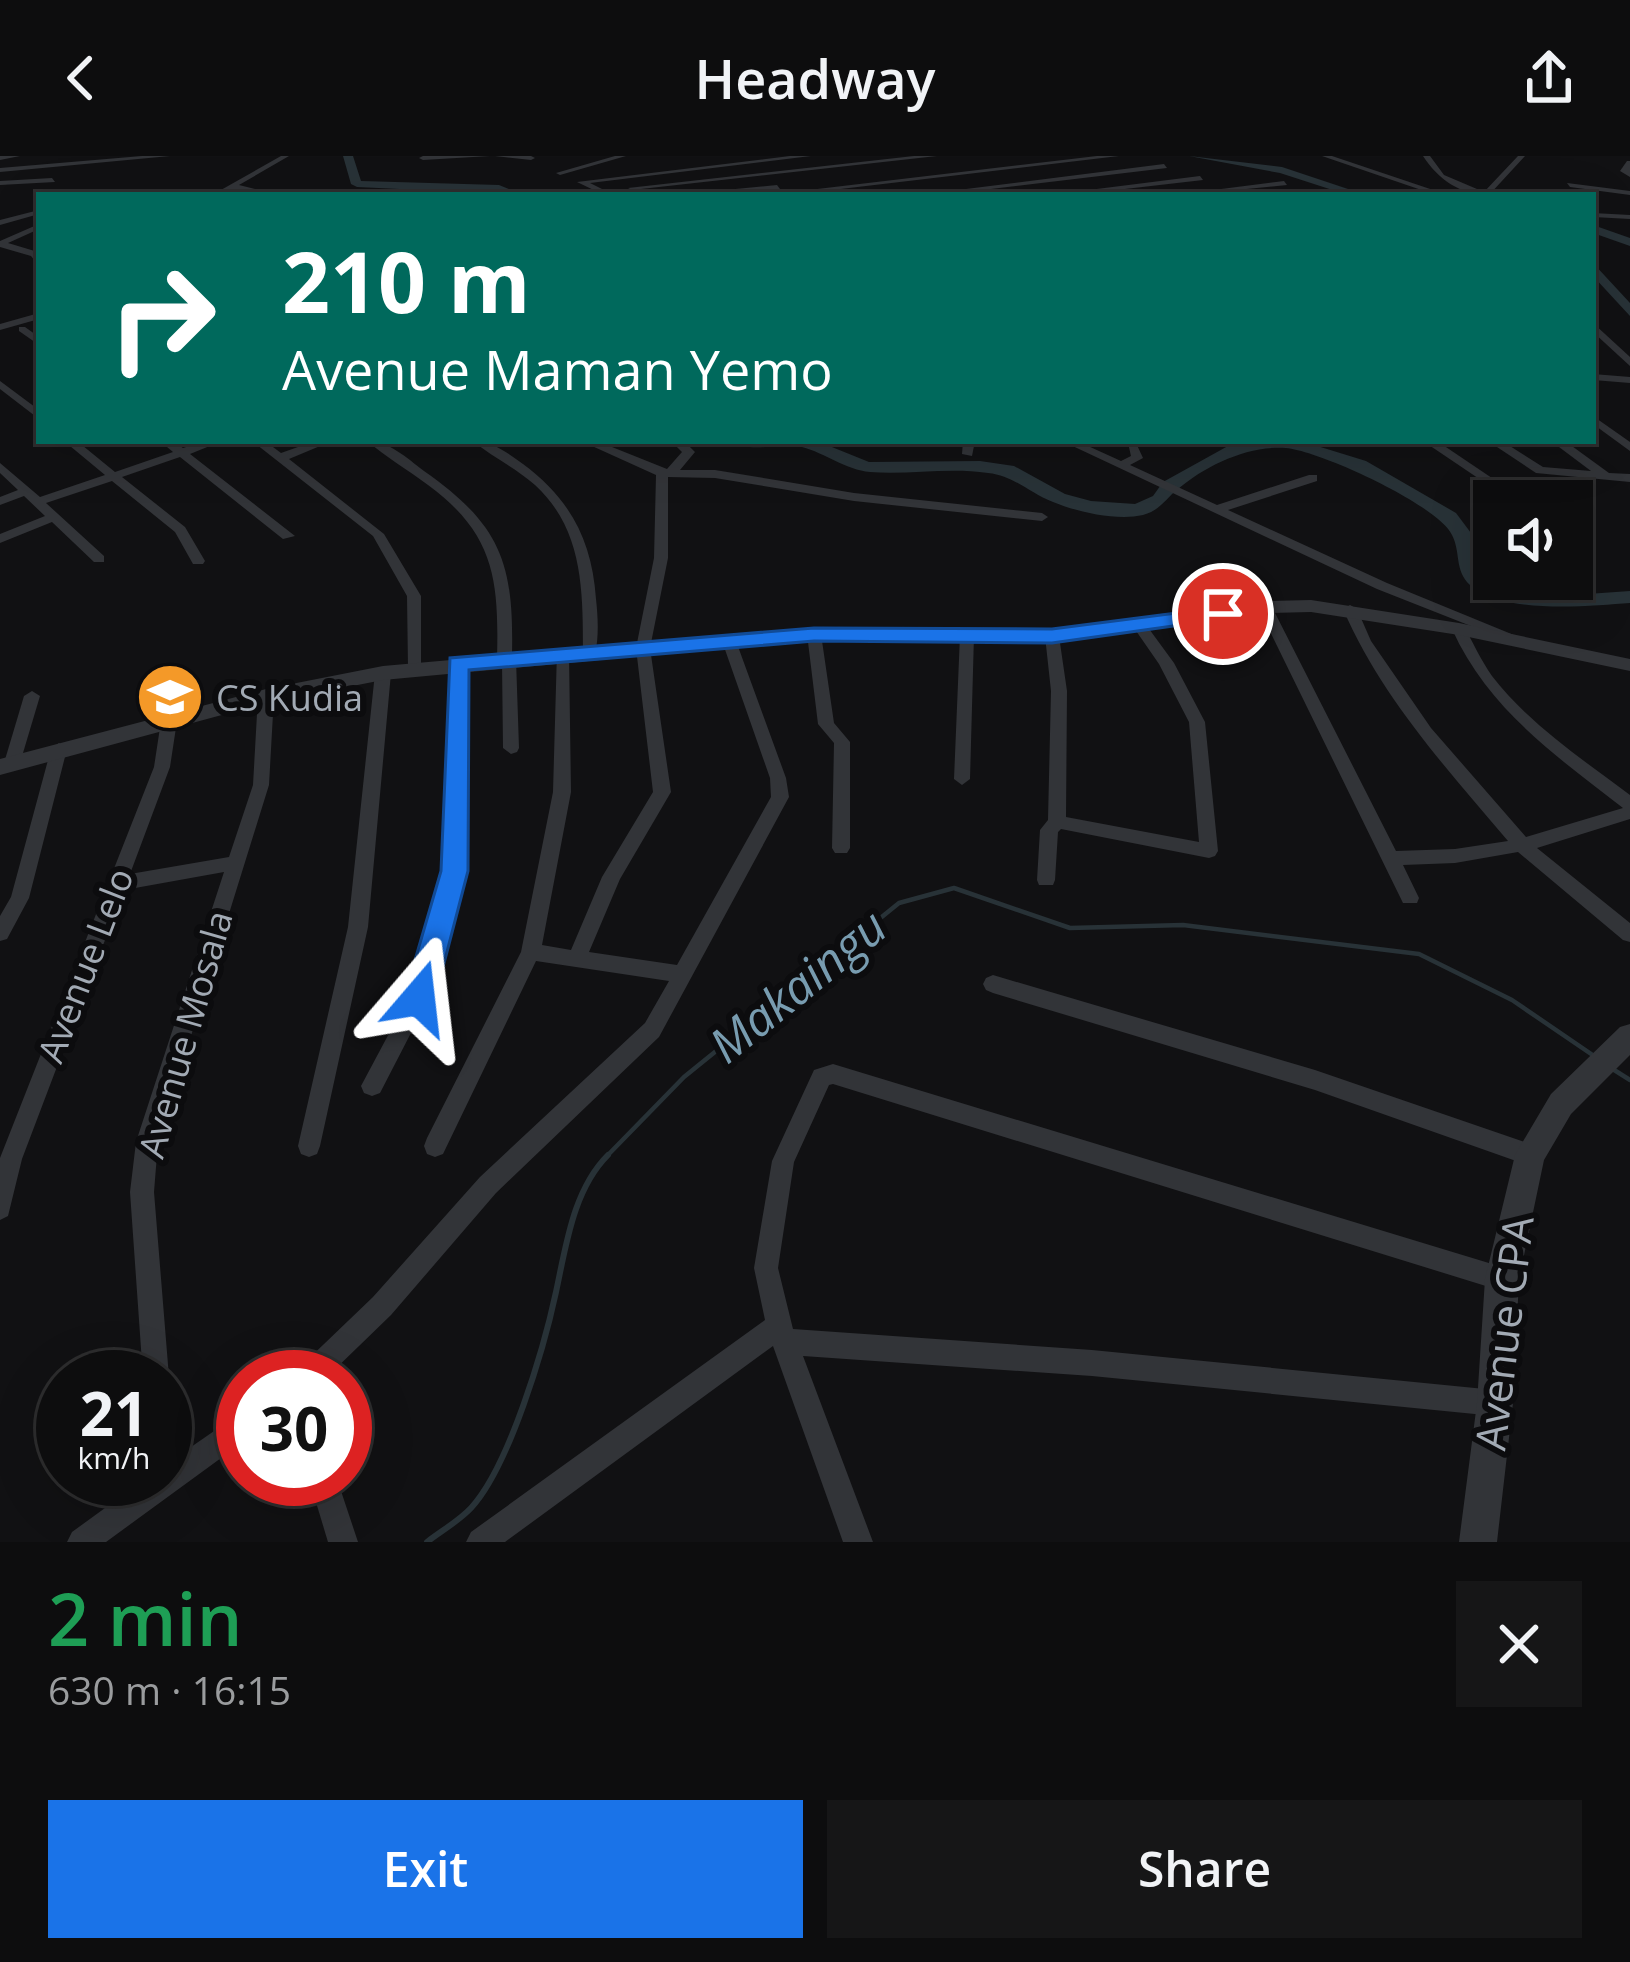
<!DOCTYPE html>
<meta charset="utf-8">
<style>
body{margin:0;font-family:"Open Sans",sans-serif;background:#161617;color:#f1f3f6;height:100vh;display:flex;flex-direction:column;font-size:45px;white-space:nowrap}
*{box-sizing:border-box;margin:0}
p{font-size:39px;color:#9a9c9e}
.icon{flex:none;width:66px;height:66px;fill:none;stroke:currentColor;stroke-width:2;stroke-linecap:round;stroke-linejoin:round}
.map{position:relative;height:1386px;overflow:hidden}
.drawer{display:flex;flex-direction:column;background:#0d0d0e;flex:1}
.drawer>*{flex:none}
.hud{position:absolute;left:36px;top:36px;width:1560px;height:252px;border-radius:0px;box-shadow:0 12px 48px #0002,0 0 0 3px #2d2d2e;background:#00695c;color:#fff;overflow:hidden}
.buttons{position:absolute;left:1473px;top:324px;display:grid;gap:24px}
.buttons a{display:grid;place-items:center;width:120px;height:120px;border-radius:0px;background:#0d0d0e;box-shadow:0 12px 48px #0002,0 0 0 3px #2d2d2e;font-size:60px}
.speed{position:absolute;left:36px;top:1194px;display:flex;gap:24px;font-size:60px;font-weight:700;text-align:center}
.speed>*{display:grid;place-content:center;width:156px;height:156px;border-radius:50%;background:#0d0d0e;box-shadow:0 12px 48px #0002,0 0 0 3px #2d2d2e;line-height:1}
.speed small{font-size:30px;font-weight:400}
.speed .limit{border:18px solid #d22;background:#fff;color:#111}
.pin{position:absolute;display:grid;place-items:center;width:102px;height:102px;color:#fff;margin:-51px;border:6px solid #fff;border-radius:50%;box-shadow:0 3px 12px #0007}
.me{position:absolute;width:132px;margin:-66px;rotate:17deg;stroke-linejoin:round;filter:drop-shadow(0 0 9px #0008)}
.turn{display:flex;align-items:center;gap:42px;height:252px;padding:0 48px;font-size:54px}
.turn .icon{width:156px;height:156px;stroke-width:2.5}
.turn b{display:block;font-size:84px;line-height:102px}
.round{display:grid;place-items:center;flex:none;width:126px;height:126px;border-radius:0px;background:#161617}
.head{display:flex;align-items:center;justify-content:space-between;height:204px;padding:0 48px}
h1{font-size:72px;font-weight:600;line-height:90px;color:#1e9e55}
.action{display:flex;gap:24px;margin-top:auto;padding:24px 48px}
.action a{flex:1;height:138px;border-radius:0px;background:#1a73e8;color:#fff;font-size:48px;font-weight:600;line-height:138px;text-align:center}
.action a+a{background:#161617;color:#f1f3f6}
header{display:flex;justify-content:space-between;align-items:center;height:156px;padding:0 48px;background:#0d0d0e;font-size:54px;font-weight:600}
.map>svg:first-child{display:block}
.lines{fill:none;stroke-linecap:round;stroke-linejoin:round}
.stream-far1{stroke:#283237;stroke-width:4.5}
.stream{stroke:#283237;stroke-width:6}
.river{fill:#283237;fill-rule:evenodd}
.minor{fill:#323438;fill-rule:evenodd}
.tertiary{fill:#323438;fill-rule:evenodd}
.route{fill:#1a73e8;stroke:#114b97;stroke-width:3}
.labels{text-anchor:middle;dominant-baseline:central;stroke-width:12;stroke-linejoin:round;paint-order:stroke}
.poi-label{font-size:36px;fill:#a2aab4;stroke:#0c0c0e;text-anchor:start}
.street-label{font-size:36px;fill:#a2aab4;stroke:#0c0c0e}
.near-street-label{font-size:42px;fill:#a2aab4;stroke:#0c0c0e}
.near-water-label{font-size:48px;font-style:italic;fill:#789cb0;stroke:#0c0c0e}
</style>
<header><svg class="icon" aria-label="back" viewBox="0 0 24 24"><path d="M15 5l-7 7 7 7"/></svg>Headway<svg class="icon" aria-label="share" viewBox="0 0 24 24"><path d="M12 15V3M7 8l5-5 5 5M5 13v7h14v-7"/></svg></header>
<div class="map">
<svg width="1630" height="1386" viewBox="0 0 1630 1386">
<rect width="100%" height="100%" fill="#111113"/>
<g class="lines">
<g class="stream-far1">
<polyline points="1611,912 1630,924"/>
<polyline points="605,1002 684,921 899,747 954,732 1070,772 1183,769 1419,798 1512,844 1597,902"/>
</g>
<path class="stream" d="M 427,1386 C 441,1375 459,1365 471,1352 C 509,1311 544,1192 556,1136 C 566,1090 573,1034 608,999"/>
<g class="river">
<polygon points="343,0 353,0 361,25 499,29 523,39 357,31 351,28"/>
<polygon points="1189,0 1282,11 1366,39 1348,39 1280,17"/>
<polygon points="1593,69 1630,82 1630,90 1593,77"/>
<polygon points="1593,107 1630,147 1630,160 1593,120"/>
<path d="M 731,285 L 817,285 L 869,306 L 980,305 L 1014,310 L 1065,338 L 1091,345 L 1135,348 L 1153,340 L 1163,326 L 1237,285 L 1301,285 L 1366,305 L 1456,357 L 1474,381 L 1477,409 L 1484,420 L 1503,430 L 1559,440 L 1630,435 L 1630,447 C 1588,450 1505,459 1470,429 C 1454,414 1461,396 1452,379 C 1438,349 1320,295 1286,292 C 1249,289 1206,309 1178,333 C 1165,343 1161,354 1143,359 C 1117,365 1077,356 1053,346 C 1029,337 1015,320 988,317 C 949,311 909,319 870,316 C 846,314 825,297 802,291 C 780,286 750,298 731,285 Z"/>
</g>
<g class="minor">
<polygon points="0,0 20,0 0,4"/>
<polygon points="142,0 170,0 0,16 0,12"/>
<polygon points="281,0 289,0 239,29 279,39 233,33 222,39 212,39"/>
<polygon points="423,0 490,0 423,4 419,2"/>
<polygon points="495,0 531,0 535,2 531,4"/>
<polygon points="615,0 626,0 560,19 556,17"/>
<polygon points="790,0 811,0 590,27 614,39 604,39 577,26"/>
<polygon points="914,0 937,0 632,34 628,32"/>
<polygon points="1097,0 1119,0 790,39 775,38"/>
<polygon points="1322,0 1332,0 1448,39 1436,39"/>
<path d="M 1423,0 L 1430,0 L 1444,19 L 1484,36 L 1518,0 L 1525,0 L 1489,39 C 1460,39 1438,23 1423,0 Z"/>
<polygon points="1627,5 1630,5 1630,21 1620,15"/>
<polygon points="1164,8 1167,12 941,39 918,39"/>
<polygon points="1200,20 1203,24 1073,39 1049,39"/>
<polygon points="52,22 55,26 0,29 0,25"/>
<polygon points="1284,25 1287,29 1186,39 1190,37"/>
<polygon points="1567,27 1630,35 1630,39 1570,31"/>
<polygon points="777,29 780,33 690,39 694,37"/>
<polygon points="39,54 39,58 0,69 0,64"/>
<polygon points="1593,57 1630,59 1630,63 1593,61"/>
<polygon points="39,68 39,73 8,87 38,96 39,110 31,100 0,91 0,85"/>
<polygon points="39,157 39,163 0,174 0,168"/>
<polygon points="1593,167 1630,201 1630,210 1593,176"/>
<polygon points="19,171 25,171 39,181 39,189 19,175"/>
<polygon points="1593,218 1630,221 1630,227 1593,224"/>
<polygon points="0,225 39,254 39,263 0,233"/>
<polygon points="1593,260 1630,286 1630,295 1593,268"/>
<polygon points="64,285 77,285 115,316 173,296 160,285 173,285 183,292 205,285 222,285 190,298 295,380 283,383 180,301 122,321 185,371 205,405 203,408 193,408 175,376 112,325 46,347 104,400 104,406 94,406 52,366 0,387 0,378 45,360 24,340 0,349 0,341 18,334 0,317 0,307 40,341 105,319"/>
<polygon points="252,285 265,285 281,297 315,285 332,285 289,303 384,378 421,440 421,515 416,517 408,512 407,440 373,380"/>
<path d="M 367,285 C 389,285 407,302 424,315 C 501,369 514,407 512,499 L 516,503 L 519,592 L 517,596 L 511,598 L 503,592 L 502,507 L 497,503 C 499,425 495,378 428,329 C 408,314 386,301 367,285 Z"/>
<path d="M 473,285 C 492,285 508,297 523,308 C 570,343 592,384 596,443 C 598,461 599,481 595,498 L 590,500 L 583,495 C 583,434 583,373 535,329 C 516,312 492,301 473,285 Z"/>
<polygon points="581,285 597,285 667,313 682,296 671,285 684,285 695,296 680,314 715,314 854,337 1042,357 1048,361 1042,365 854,345 715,322 668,321 668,402 650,492 671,636 620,723 589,796 677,809 771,641 770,622 722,485 724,482 729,480 736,485 786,622 789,641 659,881 496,1037 391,1159 327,1221 295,1221 299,1212 373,1141 480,1021 645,867 669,825 536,805 443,998 435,1001 427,998 424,990 427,982 521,796 553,636 557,495 562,493 569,498 571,636 542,789 571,794 602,721 653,636 636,492 654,402 656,319"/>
<polygon points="963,285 975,285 972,300 962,298"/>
<polygon points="1062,285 1077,285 1121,305 1131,300 1128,287 1136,287 1143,302 1130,309 1217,349 1309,319 1317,319 1317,325 1228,354 1387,427 1526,484 1519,489 1514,487 1377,433"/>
<polygon points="1423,285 1437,285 1526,345 1512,345"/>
<polygon points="1488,285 1502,285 1543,311 1591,315 1551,285 1565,285 1609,317 1630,318 1630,326 1536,317"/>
<path d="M 1265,447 L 1272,451 L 1396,695 L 1455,693 L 1508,685 C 1447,613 1381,541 1343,453 L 1350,449 L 1357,453 L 1371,485 L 1431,572 L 1526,681 L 1623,652 C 1556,600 1488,553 1452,473 L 1454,470 L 1464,470 C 1473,487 1481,504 1492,520 C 1529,568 1582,603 1630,639 L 1630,663 L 1537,692 L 1630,767 L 1630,786 L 1623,784 L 1518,696 L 1455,707 L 1403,709 L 1419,742 L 1417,747 L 1403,747 L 1258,451 Z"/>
<polygon points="1139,465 1144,466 1174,507 1205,566 1218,695 1215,700 1209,702 1061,673 1058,676 1055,724 1053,729 1039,729 1037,724 1040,674 1048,664 1051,535 1045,480 1047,477 1057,477 1059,480 1067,535 1066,661 1199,686 1189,566 1159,508 1132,469"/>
<polygon points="814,473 821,478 834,567 850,586 850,692 847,697 835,697 832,692 834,587 818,568 807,478"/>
<polygon points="967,474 974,479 970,623 962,629 954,623 960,479"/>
<polygon points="458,502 466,507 464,715 429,842 380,937 372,940 364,937 361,930 409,840 446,715 450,507"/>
<polygon points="383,512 391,517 368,771 320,990 317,998 309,1001 301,998 298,990 348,771 375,517"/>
<polygon points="32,535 40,540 20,607 18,611 6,611 4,607 24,540"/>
<polygon points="266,535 274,540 269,629 158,986 154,1036 169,1221 165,1230 165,1221 143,1221 130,1036 136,986 224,716 124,734 22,1003 8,1060 0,1064 0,1002 154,611 161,565 169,560 177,565 170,611 130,718 229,701 253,629 258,540"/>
<polygon points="59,587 67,593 29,742 7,783 0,785 0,760 11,741 51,593"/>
<polygon points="993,819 1315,914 1530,988 1538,991 1541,999 1538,1007 1530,1010 1315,934 993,837 986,834 983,828 986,822"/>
<polygon points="833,908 1502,1111 1511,1114 1514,1123 1511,1132 1502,1135 833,928 829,929 794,1006 778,1112 793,1173 1092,1194 1495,1234 1504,1238 1508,1247 1504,1256 1495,1260 1092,1220 803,1200 873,1386 843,1386 773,1190 505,1386 466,1386 471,1376 765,1164 754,1112 772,1005 814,914"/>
<polygon points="243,1255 243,1286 106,1386 67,1386 72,1376 145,1323 165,1323 165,1309"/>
<polygon points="309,1323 337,1323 358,1386 328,1386"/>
</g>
<g class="tertiary">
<polygon points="1311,444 1459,467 1630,503 1630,515 1459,479 1311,456 1265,457 1052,486 814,484 383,524 266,547 0,619 0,603 266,533 383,510 814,472 1052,474 1265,445"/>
<polygon points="1630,868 1630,899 1571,958 1544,1004 1519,1123 1513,1247 1497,1386 1459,1386 1477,1247 1485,1123 1515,999 1551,938 1620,871"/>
</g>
</g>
<polygon class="route" points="1223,451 1234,458 1230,462 1052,487 814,485 469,514 468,715 435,842 430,851 419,855 408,851 404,842 441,715 450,502 814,472 1052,473"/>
<defs>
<symbol id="school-disc" viewBox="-11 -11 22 22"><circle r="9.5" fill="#f49928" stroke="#0c0c0e"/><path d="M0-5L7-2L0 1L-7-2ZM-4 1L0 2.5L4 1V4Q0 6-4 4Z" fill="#fff"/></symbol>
</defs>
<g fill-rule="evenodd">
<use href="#school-disc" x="132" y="503" width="76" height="76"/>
</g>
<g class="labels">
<g class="poi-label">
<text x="216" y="541">CS Kudia</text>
</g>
<g class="street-label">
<text transform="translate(85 809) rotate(-69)">Avenue Lelo</text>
<text transform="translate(185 878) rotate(-74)">Avenue Mosala</text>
</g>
<g class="near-street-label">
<text transform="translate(1503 1177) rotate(-83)">Avenue CPA</text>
</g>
<g class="near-water-label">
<text transform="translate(797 829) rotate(-39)">Makaingu</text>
</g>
</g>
</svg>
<div class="buttons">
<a><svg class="icon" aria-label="sound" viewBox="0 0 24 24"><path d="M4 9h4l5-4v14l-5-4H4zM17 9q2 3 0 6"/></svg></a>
</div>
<div class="speed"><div>21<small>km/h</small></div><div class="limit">30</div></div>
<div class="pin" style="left:1223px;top:458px;background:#d93025"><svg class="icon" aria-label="arrive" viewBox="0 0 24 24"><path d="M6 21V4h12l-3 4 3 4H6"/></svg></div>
<svg class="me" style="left:419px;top:842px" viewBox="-20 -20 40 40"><path d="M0-17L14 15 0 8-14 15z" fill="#1a73e8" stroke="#fff" stroke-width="4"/></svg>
<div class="hud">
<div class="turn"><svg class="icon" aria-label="right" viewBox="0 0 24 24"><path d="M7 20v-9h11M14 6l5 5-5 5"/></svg><div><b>210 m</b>Avenue Maman Yemo</div></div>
</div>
</div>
<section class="drawer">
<div class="head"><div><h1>2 min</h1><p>630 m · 16:15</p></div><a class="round"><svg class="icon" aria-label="close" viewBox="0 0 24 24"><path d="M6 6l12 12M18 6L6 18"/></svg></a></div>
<div class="action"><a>Exit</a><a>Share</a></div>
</section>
